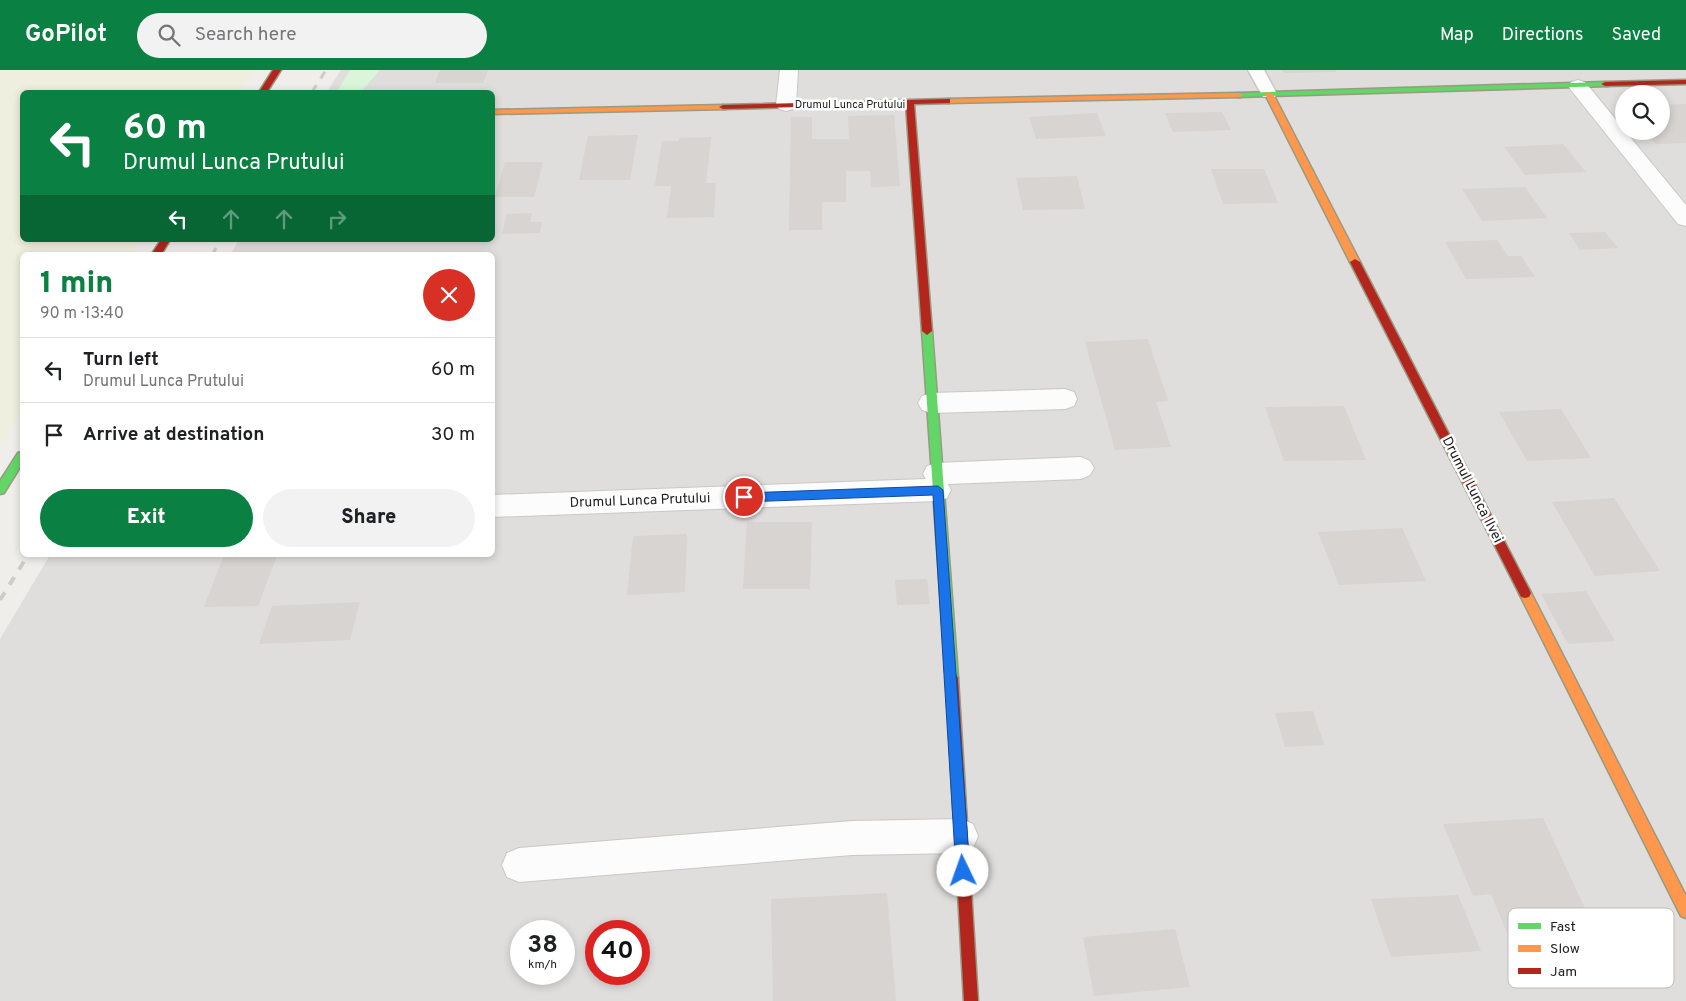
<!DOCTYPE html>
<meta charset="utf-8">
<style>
body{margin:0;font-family:Overpass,sans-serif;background:#f2f2f2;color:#202124;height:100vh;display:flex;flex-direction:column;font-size:19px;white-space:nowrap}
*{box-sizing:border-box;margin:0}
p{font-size:16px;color:#757577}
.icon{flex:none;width:28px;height:28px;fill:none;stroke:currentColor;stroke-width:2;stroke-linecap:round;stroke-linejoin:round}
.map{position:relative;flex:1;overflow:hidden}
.drawer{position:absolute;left:20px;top:182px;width:475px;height:305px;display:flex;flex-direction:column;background:#fff;border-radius:8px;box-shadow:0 2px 8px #0003}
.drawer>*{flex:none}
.guide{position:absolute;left:20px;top:20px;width:475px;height:152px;border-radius:8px;box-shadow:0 2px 8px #0003;background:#0b8043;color:#fff;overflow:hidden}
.fabs{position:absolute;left:1615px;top:15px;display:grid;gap:10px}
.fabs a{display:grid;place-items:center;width:55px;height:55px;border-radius:50%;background:#fff;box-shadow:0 2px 8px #0003;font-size:25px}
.speed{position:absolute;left:510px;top:850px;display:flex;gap:10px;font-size:25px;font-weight:700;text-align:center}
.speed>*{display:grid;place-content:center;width:65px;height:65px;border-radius:50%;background:#fff;box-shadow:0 2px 8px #0003;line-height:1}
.speed small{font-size:12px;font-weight:400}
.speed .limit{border:8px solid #d22;background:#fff;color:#111}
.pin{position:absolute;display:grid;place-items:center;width:42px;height:42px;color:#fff;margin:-21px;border:2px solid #fff;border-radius:50%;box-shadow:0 1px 5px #0007}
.me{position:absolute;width:55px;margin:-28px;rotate:357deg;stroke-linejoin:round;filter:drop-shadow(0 0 4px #0008)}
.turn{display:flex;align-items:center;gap:18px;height:105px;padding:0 20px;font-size:22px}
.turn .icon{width:65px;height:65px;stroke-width:2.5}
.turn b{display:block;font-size:35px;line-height:42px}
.lanes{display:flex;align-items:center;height:48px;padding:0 20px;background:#0003;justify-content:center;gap:25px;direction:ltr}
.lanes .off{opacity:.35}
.round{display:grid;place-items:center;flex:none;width:52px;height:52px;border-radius:26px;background:#f2f2f2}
.headline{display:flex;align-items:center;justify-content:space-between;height:85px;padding:0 20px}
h1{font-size:30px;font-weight:800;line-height:38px;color:#0b8043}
.button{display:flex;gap:10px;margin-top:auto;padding:10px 20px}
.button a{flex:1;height:58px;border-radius:30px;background:#0b8043;color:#fff;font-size:20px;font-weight:800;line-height:58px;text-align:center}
.button a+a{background:#f2f2f2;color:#202124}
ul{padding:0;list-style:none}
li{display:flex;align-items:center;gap:15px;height:65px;padding:0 20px;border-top:1px solid #e0e0e0}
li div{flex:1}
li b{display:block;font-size:19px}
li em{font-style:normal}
header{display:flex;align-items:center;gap:30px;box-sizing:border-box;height:70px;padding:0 25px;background:#0b8043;color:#fff}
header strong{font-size:24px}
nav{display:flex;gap:28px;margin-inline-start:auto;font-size:18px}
.search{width:350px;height:45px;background:#f2f2f2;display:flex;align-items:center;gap:12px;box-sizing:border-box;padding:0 18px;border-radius:28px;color:#757577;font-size:19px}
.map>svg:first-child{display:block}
.residential{fill:#dfdedc;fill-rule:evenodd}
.farmland{fill:#efefdf}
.park{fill:#daf5da}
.building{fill:#d7d4d2}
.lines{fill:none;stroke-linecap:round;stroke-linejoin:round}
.lane-casing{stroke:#c9c8c7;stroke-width:3}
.street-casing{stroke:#c9c8c7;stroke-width:2}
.fast-casing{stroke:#999a82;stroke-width:3}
.slow-casing{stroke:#999a82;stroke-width:3}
.jam-casing{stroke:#999a82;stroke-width:3}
.lane{fill:#fdfcfc;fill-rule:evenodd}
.street{fill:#fdfcfc;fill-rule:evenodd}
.fast{fill:#63d668;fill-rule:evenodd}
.slow{fill:#ff974d;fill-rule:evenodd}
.jam{fill:#b3261e;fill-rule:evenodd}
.rail-far1{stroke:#ccc;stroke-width:3;stroke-dasharray:8 8;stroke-linecap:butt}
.rail{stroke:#ccc;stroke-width:4;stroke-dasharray:9 9;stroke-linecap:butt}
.route{fill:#1a73e8;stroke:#114b97}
.labels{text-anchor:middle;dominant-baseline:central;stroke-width:5;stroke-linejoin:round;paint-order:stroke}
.far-street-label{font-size:11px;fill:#222;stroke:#fff}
.street-label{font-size:14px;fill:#222;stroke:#fff}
.key{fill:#fff;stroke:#bdbdbd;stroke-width:1}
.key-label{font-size:14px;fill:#222}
</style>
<header>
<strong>GoPilot</strong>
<div class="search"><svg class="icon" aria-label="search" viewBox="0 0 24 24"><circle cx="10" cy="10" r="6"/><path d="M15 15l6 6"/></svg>Search here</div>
<nav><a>Map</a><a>Directions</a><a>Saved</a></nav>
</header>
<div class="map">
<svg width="1686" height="931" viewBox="0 0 1686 931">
<rect width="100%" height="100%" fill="#f0eeeb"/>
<path class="residential" d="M 341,0 L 1686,0 L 1686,931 L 0,931 L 0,569 L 50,485 L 492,485 L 492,185 L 230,185 L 239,170 L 492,170 L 492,22 L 327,22 ZM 1624,24 L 1661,24 L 1661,61 L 1624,61 ZM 521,861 L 564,861 L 564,904 L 521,904 ZM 596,861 L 639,861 L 639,904 L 596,904 Z"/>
<polygon class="farmland" points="0,0 255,0 240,22 22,22 22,170 140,170 130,185 22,185 22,343 0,377"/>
<polygon class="park" points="350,0 380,0 361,22 337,22"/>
<g class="building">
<polygon points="440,0 488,0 483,13 435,13"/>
<polygon points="1282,0 1336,0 1336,2 1284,3"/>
<polygon points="1686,34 1686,73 1656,74 1645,61 1661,61 1661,35"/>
<polygon points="1222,42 1231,60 1173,62 1165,43"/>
<polygon points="1097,43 1106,66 1036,69 1029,47"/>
<polygon points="894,45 900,116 871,117 870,101 846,101 846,132 822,132 822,160 789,160 791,47 812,47 812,69 849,69 848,46"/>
<polygon points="638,65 630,110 579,110 588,66"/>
<polygon points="711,67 706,113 716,113 714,147 667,148 671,116 655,116 662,71 679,71 679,68"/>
<polygon points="1563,74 1586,102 1525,105 1504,77"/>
<polygon points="505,92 543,92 534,127 495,127"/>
<polygon points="1211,99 1264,99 1278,133 1223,134"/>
<polygon points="1077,106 1085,139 1023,140 1016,108"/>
<polygon points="1525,117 1547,148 1482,151 1462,119"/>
<polygon points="532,143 530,152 542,152 540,163 502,164 507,144"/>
<polygon points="1605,162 1618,178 1580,180 1569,163"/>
<polygon points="1497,170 1508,186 1521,186 1535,207 1466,209 1445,172"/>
<polygon points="1148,269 1168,331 1156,332 1171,377 1115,380 1085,272"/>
<polygon points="1344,336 1366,390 1284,391 1265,337"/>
<polygon points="1561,339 1591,388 1527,391 1499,342"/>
<polygon points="1614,428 1660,501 1595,506 1552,432"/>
<polygon points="747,452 812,452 810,519 743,519"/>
<polygon points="1402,458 1426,511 1339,515 1318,462"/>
<polygon points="687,464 685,522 627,525 633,466"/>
<polygon points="224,485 277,485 258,536 204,537"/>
<polygon points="927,509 930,534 897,535 895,510"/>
<polygon points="1586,521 1615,571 1568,574 1541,524"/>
<polygon points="360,532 350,570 259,574 272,536"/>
<polygon points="1313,641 1324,675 1285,677 1275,643"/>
<polygon points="1543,748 1576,819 1604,879 1516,885 1491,824 1473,826 1443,754"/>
<polygon points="887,823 896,931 773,931 771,829"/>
<polygon points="1458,825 1481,881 1391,887 1371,829"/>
<polygon points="1175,859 1190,917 1094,926 1083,867"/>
</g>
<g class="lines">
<defs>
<polygon id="lane" points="1248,0 1264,0 1277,24 1275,27 1263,27"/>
<g id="street">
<polygon points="780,0 798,0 796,35 793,39 786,41 779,39 776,35"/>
<polygon points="1578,10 1585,12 1686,135 1686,156 1678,154 1571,20 1568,16 1571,12"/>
<polygon points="1065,319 1074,322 1077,329 1074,336 1065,339 931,343 922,340 918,333 922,326 931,323"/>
<polygon points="1081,387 1090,391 1094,398 1090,405 1081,409 948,414 951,420 947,428 938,431 492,447 492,425 926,409 923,404 927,396 936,393"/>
<polygon points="961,749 973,754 978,766 973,778 961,783 852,785 519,812 507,807 502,795 507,783 519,778 852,751"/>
</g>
<g id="fast">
<polygon points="1605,12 1609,14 1608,16 1238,27 1234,25 1238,23"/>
<polygon points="927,257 932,261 958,608 956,612 952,614 948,612 946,608 922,261"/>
<polygon points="22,382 22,394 4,423 0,424 0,411 18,383"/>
</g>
<g id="slow">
<polygon points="1266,22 1273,24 1360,192 1358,194 1355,195 1350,192 1265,24"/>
<polygon points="1238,23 1242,25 1241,27 947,33 943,31 947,29"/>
<polygon points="723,35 727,37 726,39 492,44 492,40"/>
<polygon points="1525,518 1529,519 1686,826 1686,848 1681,846 1521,527 1519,523 1521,519"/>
</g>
<g id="jam">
<polygon points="273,0 281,0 267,22 259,22"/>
<polygon points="1686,10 1686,14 1605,16 1601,14 1605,12"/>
<polygon points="947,29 950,29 950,33 914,34 932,261 927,265 922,261 906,34 723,39 719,37 723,35"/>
<polygon points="161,170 170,170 161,185 151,185"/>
<polygon points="1355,189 1360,192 1529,519 1531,523 1529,527 1525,528 1521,527 1350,192"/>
<polygon points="952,602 956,604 958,608 978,931 964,931 946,608 948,604"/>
</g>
</defs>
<use href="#lane" class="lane-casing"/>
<use href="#street" class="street-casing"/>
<use href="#fast" class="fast-casing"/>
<use href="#slow" class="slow-casing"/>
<use href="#jam" class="jam-casing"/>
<use href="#lane" class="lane"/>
<use href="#street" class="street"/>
<use href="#fast" class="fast"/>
<use href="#slow" class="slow"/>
<use href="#jam" class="jam"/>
<g class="rail-far1">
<polyline points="312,22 326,0"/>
<polyline points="212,185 221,170"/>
</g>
<polyline class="rail" points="0,530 28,485"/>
</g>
<polygon class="route" points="938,416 943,420 970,801 968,806 963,808 958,806 956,801 933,425 744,432 739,427 744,423"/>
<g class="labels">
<g class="far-street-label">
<text x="850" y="35">Drumul Lunca Prutului</text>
</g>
<g class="street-label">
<text transform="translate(1472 420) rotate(63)">Drumul Lunca Ilvei</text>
<text transform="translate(640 431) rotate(-2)">Drumul Lunca Prutului</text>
</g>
</g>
<rect x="1508" y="838" width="166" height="80" rx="8" class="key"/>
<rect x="1518" y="853" width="23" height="6" fill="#63d668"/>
<rect x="1518" y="875" width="23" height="7" fill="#ff974d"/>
<rect x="1518" y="898" width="23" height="6" fill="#b3261e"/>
<g class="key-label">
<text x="1550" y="861">Fast</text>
<text x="1550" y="883">Slow</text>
<text x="1550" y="906">Jam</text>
</g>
</svg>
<div class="fabs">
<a><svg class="icon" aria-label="search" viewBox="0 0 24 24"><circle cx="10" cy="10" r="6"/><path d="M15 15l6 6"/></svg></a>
</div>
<div class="speed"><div>38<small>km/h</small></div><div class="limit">40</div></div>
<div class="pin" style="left:744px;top:427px;background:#d93025"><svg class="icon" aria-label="arrive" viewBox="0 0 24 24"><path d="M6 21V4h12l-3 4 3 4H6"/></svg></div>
<svg class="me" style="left:963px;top:801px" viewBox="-20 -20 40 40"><circle r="19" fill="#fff"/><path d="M0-13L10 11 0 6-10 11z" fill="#1a73e8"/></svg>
<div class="guide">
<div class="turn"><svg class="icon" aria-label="left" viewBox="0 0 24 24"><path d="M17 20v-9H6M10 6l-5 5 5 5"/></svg><div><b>60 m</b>Drumul Lunca Prutului</div></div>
<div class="lanes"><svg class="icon" aria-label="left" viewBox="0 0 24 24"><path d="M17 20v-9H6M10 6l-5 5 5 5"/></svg><svg class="icon off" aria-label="ahead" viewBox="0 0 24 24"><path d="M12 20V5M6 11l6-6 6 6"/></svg><svg class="icon off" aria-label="ahead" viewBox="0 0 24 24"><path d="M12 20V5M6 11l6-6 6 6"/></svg><svg class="icon off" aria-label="right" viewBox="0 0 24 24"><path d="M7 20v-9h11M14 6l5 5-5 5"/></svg></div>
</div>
<section class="drawer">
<div class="headline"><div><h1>1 min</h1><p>90 m · 13:40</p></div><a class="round" style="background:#d93025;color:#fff"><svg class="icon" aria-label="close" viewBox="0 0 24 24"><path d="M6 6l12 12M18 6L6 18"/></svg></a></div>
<ul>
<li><svg class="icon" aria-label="left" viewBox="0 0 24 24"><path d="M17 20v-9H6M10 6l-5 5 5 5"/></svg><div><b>Turn left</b><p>Drumul Lunca Prutului</p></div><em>60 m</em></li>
<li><svg class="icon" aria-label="arrive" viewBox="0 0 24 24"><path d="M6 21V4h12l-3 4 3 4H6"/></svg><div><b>Arrive at destination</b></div><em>30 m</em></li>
</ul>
<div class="button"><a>Exit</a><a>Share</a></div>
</section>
</div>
